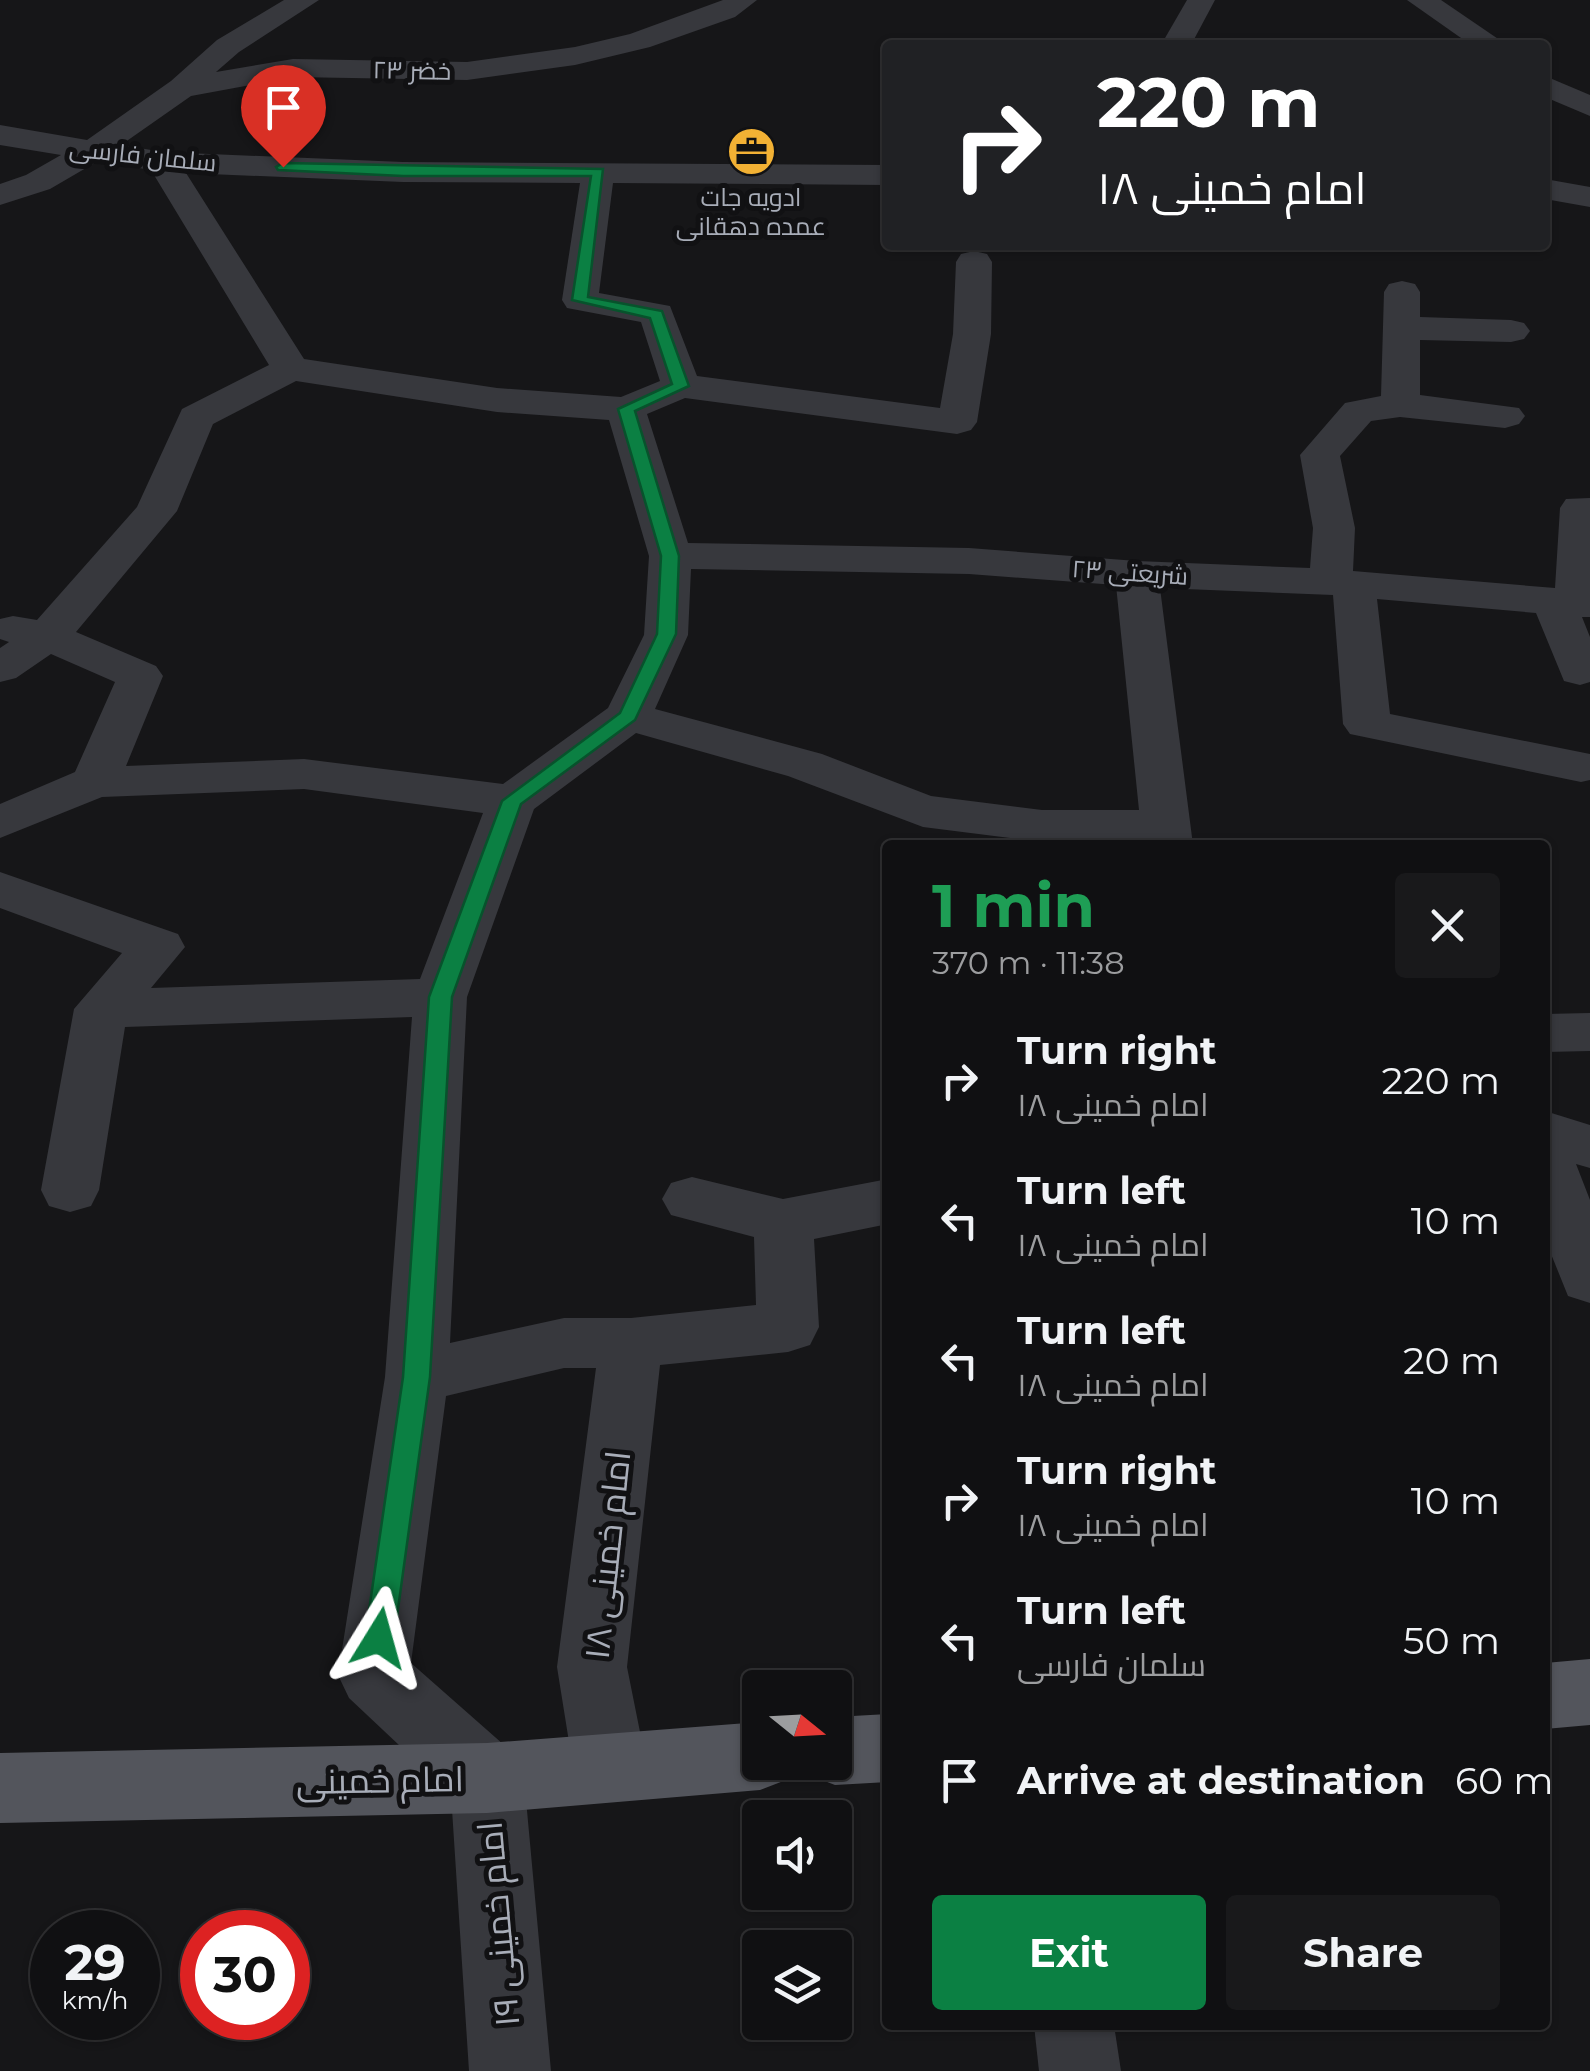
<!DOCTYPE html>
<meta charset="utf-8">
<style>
body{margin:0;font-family:Montserrat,Cairo,sans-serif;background:#19191b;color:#f1f3f6;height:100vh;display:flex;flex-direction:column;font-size:38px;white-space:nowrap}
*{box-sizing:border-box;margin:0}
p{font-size:32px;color:#9c9d9f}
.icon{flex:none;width:55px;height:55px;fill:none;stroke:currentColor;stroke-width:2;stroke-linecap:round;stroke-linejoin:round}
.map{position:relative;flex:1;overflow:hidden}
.sheet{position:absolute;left:882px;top:840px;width:668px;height:1190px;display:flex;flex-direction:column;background:#101012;border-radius:10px;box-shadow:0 2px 8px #0004,0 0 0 2px #303032}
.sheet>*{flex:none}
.top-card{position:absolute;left:882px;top:40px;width:668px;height:210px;border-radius:10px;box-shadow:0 2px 8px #0004,0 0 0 2px #303032;background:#202124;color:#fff;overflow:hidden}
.needle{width:65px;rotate:108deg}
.controls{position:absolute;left:742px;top:1670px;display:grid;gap:20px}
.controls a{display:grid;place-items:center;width:110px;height:110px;border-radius:10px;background:#101012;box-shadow:0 2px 8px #0004,0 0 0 2px #303032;font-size:50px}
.speed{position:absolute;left:30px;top:1910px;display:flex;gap:20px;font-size:50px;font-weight:700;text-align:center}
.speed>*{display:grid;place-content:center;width:130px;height:130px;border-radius:50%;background:#101012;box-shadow:0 2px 8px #0004,0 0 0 2px #303032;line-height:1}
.speed small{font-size:25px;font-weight:400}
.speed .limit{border:15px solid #d22;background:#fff;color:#111}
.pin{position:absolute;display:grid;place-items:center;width:85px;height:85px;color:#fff;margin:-102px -42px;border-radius:50% 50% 50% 0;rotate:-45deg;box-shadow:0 0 10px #0007}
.pin .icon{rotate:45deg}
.me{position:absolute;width:110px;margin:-55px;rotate:8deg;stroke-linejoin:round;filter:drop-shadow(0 0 8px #0008)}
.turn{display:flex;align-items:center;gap:35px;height:210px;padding:0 50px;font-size:45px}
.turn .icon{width:130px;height:130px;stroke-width:2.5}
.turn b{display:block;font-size:70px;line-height:85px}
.round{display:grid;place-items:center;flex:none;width:105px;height:105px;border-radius:10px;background:#19191b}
.headline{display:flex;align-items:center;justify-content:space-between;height:170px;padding:0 50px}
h1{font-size:60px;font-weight:700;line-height:75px;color:#1e9e55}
.button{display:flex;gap:20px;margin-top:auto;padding:20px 50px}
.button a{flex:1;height:115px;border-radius:10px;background:#0b8043;color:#fff;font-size:40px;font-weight:700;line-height:115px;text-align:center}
.button a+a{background:#19191b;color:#f1f3f6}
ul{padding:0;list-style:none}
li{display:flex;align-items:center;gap:30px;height:140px;padding:0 50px}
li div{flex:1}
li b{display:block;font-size:38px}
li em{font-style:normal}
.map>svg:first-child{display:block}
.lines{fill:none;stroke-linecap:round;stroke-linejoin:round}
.minor{fill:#37383d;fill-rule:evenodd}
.major{fill:#53555c;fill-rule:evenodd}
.route{fill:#0b8043;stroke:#07532c;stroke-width:2.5}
.labels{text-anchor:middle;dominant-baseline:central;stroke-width:10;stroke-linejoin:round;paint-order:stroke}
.far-street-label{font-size:25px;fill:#a8adb8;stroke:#111113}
.far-poi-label{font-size:25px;fill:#a8adb8;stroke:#111113}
.near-street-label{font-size:35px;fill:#a8adb8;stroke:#111113}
</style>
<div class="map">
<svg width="1590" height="2071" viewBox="0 0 1590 2071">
<rect width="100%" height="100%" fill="#161618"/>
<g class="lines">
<g class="minor">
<path d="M 284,0 L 319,0 L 239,52 L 216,72 L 293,59 L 467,62 L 575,47 L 630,34 L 723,0 L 757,0 L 735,17 L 650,47 L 575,65 L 467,80 L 293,77 L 191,96 L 121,145 L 163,152 L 403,162 L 888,165 L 888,185 L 613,183 L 599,293 L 670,306 L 697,376 L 940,408 L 953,334 L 956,262 L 961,254 L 974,251 L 987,254 L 992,262 L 991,334 L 977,422 L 971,430 L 957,434 L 685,398 L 647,414 L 688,543 L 969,548 L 1137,561 L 1310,568 L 1313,528 L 1300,455 L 1345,403 L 1381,396 L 1384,292 L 1389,284 L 1402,281 L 1415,284 L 1420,292 L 1420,317 L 1511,320 L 1524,323 L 1530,331 L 1524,339 L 1511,342 L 1420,340 L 1420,395 L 1519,408 L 1525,416 L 1519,424 L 1505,428 L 1400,417 L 1371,421 L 1340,456 L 1355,528 L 1353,571 L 1555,588 L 1560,508 L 1566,499 L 1590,498 L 1590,617 L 1582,617 L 1590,637 L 1590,682 L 1580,685 L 1564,681 L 1536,613 L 1377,599 L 1390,714 L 1590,754 L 1590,780 L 1581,782 L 1350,734 L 1343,724 L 1333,595 L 1160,588 L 1193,845 L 1042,842 L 923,827 L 788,776 L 636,733 L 534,809 L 467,997 L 450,1343 L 564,1318 L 631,1318 L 756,1305 L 754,1237 L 671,1215 L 662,1199 L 671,1183 L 692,1177 L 783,1199 L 888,1179 L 888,1224 L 814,1239 L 819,1327 L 810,1345 L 788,1352 L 660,1365 L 627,1667 L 647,1767 L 636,1791 L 610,1802 L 584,1791 L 573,1767 L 557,1667 L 596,1368 L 564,1368 L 446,1396 L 411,1663 L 513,1753 L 524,1778 L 551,2071 L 469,2071 L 451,1794 L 349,1698 L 338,1675 L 385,1377 L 412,1017 L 125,1027 L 99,1190 L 91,1206 L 70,1212 L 49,1206 L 41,1190 L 74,1009 L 122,953 L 0,908 L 0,872 L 178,934 L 185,947 L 151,988 L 420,979 L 483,813 L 304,789 L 102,797 L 0,838 L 0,804 L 75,772 L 115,682 L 51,654 L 16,678 L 0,682 L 0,648 L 9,642 L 0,639 L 0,619 L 13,616 L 37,620 L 137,507 L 182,409 L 269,365 L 151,170 L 98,161 L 50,189 L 0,205 L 0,184 L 26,175 L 61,155 L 0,145 L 0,125 L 87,140 L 171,81 L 217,40 ZM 186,173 L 403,182 L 580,183 L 562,300 L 567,308 L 641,322 L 660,381 L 621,397 L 497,388 L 304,359 ZM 296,381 L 497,412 L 609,420 L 649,556 L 644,635 L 608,708 L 503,784 L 304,759 L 126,766 L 163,676 L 156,666 L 76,632 L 177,511 L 213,424 ZM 691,569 L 969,574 L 1116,585 L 1139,810 L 1042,810 L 931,796 L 822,754 L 655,709 L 688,635 Z"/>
<polygon points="1187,0 1215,0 1191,45 1161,45"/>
<polygon points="1407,0 1441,0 1507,45 1471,45"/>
<polygon points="1545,76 1590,95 1590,116 1545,97"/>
<polygon points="1545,179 1590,187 1590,207 1545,199"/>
<polygon points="1590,1013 1590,1051 1545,1052 1545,1014"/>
<polygon points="1545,1111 1590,1125 1590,1168 1576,1164 1590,1200 1590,1303 1568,1296 1545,1239"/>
<polygon points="1034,2025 1114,2025 1121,2071 1039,2071"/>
</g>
<g class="major">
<polygon points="1590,1659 1590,1725 1545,1729 1545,1663"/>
<polygon points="888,1714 888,1782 835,1785 809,1775 804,1762 835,1762 835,1717"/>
<polygon points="760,1722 760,1762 794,1762 786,1780 760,1790 487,1813 0,1823 0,1753 487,1743"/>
</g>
</g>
<polygon class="route" points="283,163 603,169 588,297 662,311 689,386 635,411 679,556 676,634 635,720 521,804 452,997 430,1377 394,1638 390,1647 379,1651 369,1647 365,1638 403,1377 429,997 502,801 620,713 657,634 661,556 618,409 672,384 650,318 572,300 591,176 403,176 278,170 276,167"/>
<defs>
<symbol id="office-disc" viewBox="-11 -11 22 22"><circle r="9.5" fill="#f2b134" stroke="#111113"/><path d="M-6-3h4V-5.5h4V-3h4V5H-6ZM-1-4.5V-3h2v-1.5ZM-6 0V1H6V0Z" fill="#111"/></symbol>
</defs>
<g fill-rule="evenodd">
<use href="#office-disc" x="724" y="124" width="55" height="55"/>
</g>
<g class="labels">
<g class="far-street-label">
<text transform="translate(412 70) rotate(1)">خضر ۲۳</text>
<text transform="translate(143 155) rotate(6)">سلمان فارسی</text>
<text transform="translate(1130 572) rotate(4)">شریعتی ۲۳</text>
</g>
<g class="far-poi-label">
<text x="751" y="197">ادویه جات‌<tspan x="751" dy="29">عمده ‌دهقانی</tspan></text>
</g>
<g class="near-street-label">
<text transform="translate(607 1555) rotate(-84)">امام خمینی ۱۸</text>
<text transform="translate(380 1780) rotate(-1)">امام خمینی</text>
<text transform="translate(498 1924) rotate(-95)">امام خمینی ۱۹</text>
</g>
</g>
</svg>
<div class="controls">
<a><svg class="needle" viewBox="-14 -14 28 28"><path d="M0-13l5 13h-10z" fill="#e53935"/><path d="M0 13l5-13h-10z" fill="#9c9d9f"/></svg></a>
<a><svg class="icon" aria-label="sound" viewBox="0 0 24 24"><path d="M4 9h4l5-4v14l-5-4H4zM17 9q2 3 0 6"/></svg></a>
<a><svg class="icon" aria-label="layers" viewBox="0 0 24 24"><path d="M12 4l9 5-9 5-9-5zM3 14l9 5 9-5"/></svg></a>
</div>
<div class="speed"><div>29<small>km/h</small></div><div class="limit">30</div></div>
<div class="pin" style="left:283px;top:167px;background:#d93025"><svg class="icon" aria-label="arrive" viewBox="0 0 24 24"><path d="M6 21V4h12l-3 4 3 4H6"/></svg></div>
<svg class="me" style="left:379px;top:1638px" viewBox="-20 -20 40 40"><path d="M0-17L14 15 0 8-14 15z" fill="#0b8043" stroke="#fff" stroke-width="4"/></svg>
<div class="top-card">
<div class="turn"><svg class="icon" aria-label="right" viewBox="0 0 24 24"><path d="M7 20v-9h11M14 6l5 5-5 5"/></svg><div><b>220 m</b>امام خمینی ۱۸</div></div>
</div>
<section class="sheet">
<div class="headline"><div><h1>1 min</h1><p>370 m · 11:38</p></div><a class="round"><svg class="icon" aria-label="close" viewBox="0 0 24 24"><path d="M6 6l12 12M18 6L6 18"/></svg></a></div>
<ul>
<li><svg class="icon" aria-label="right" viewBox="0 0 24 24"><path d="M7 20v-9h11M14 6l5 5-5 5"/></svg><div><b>Turn right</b><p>امام خمینی ۱۸</p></div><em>220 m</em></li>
<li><svg class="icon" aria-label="left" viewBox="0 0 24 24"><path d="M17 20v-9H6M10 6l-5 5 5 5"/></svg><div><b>Turn left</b><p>امام خمینی ۱۸</p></div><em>10 m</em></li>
<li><svg class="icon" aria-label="left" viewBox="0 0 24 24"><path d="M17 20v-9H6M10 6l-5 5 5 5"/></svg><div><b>Turn left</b><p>امام خمینی ۱۸</p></div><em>20 m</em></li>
<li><svg class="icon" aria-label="right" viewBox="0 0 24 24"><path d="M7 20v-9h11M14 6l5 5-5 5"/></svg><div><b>Turn right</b><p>امام خمینی ۱۸</p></div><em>10 m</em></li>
<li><svg class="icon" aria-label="left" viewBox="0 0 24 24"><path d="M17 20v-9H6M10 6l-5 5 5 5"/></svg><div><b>Turn left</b><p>سلمان فارسی</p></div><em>50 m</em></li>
<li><svg class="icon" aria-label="arrive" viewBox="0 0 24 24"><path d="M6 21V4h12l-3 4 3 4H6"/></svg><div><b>Arrive at destination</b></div><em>60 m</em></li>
</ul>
<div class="button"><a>Exit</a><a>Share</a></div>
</section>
</div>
